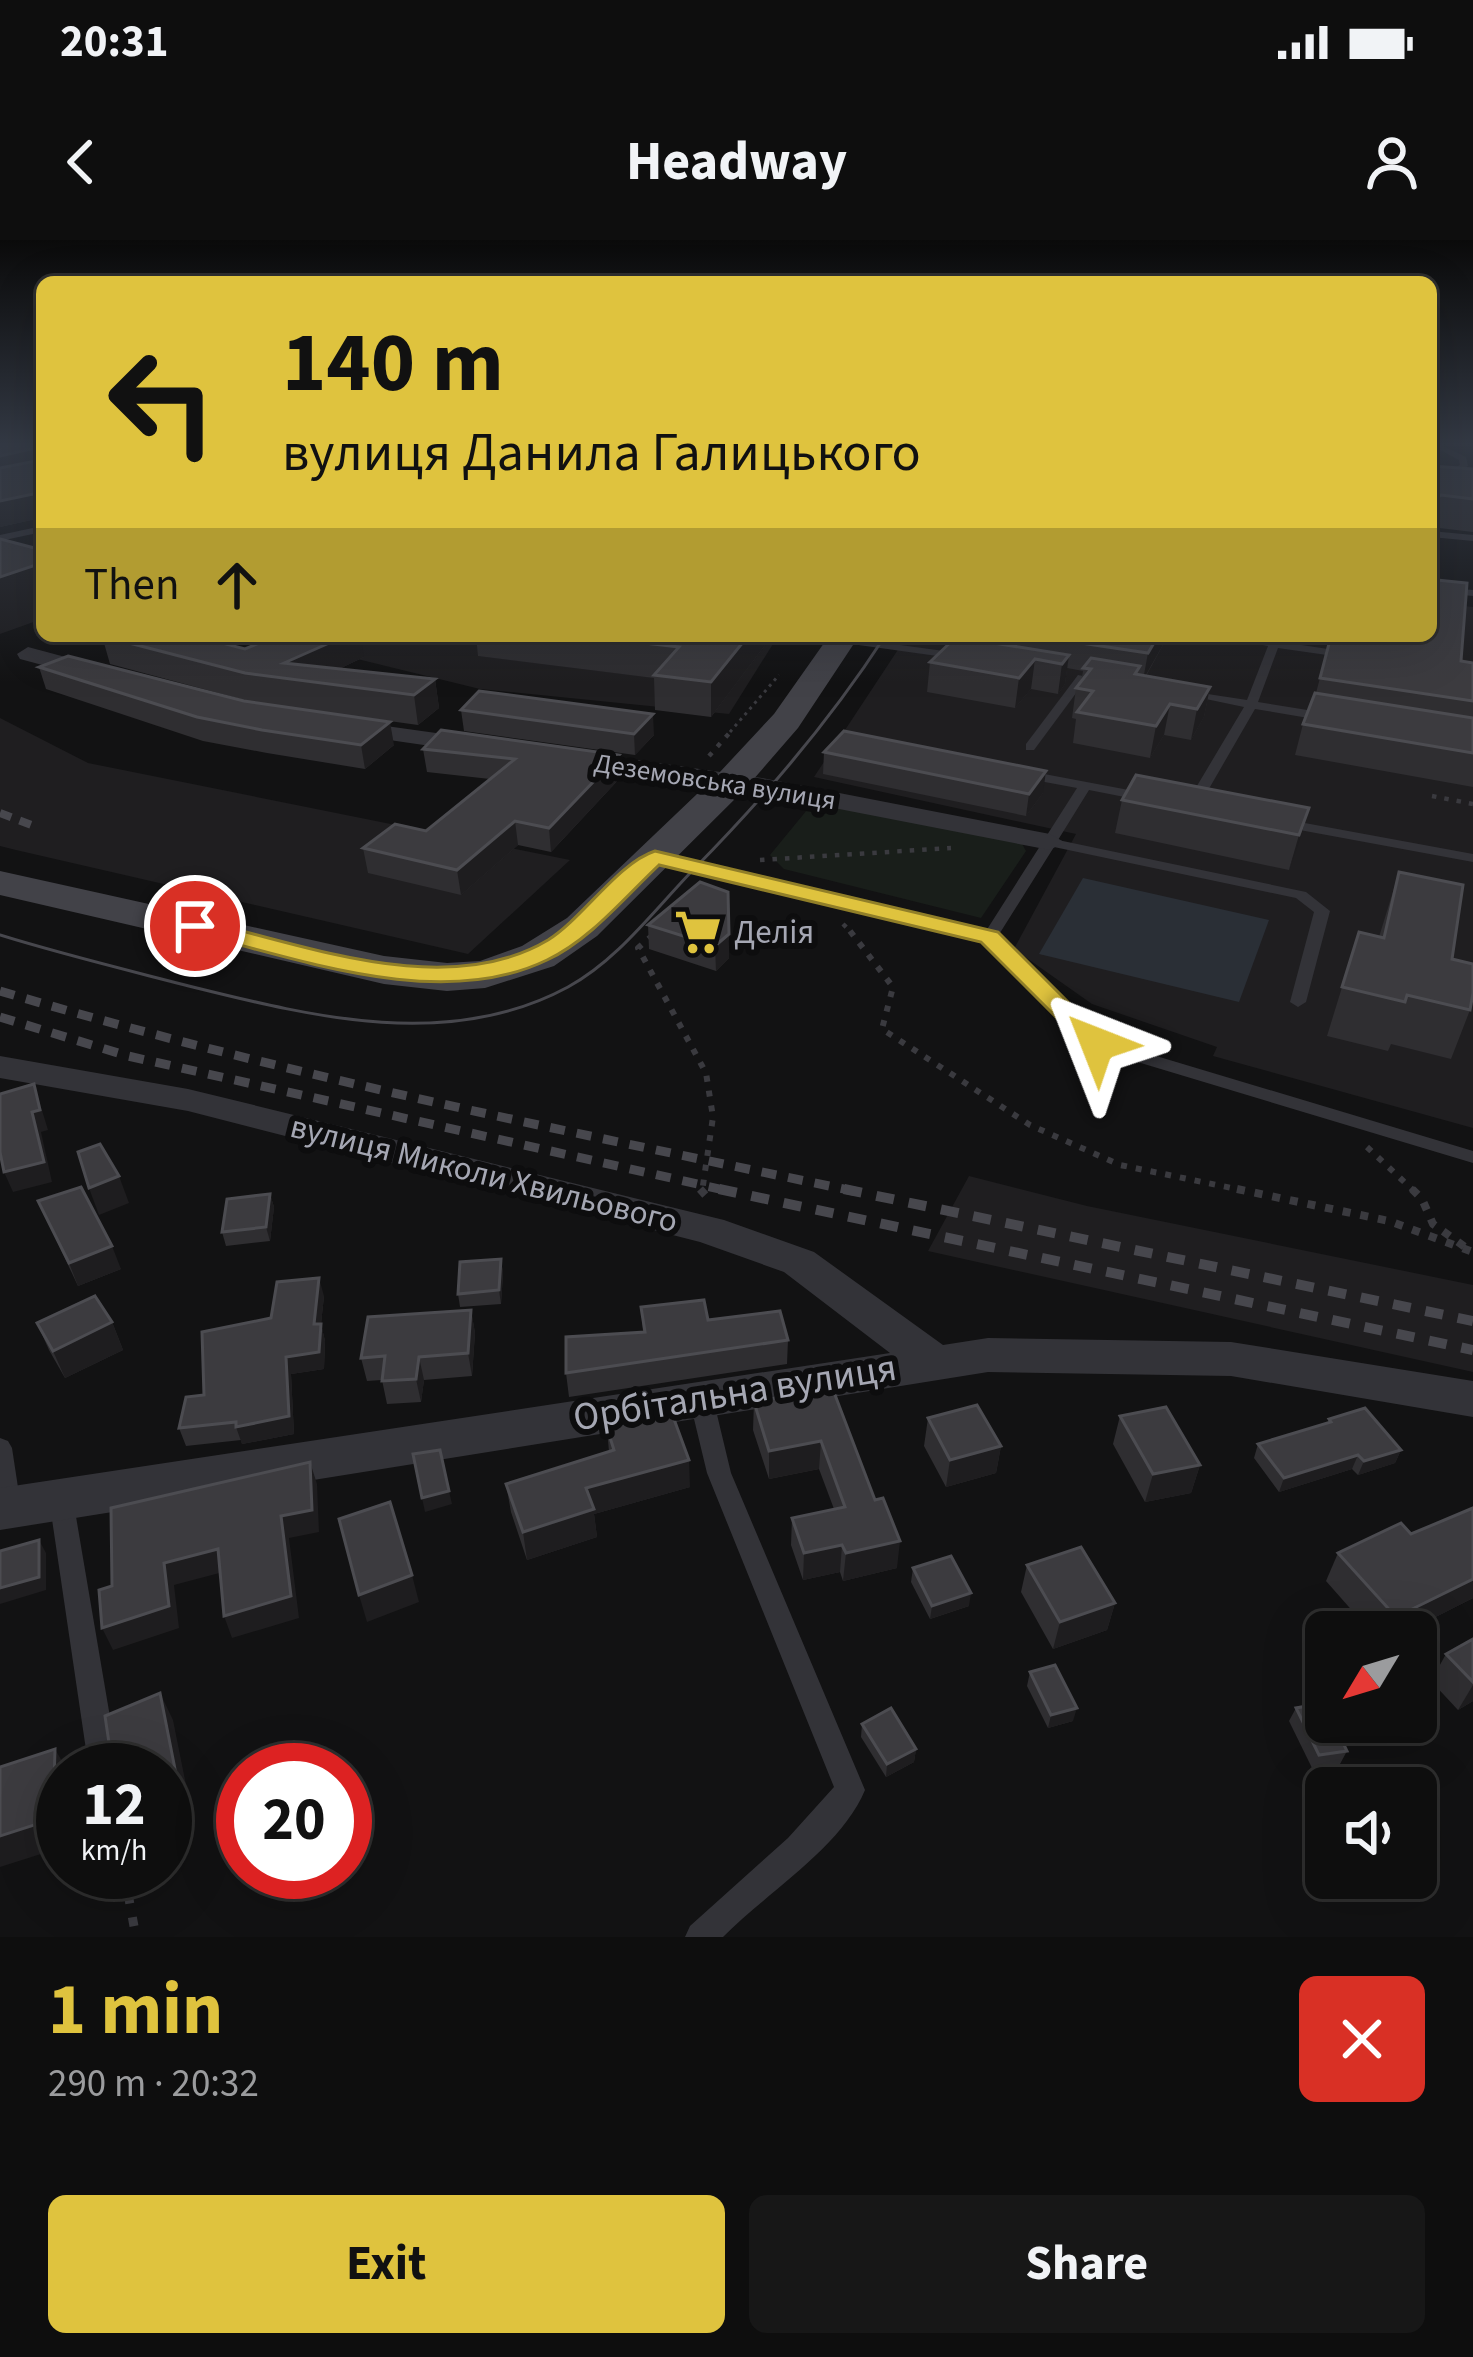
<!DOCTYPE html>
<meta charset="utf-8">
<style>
body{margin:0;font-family:"Source Sans 3",sans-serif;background:#171717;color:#f1f3f6;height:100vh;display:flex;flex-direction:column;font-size:45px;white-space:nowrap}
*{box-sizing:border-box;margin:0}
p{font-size:39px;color:#9b9c9e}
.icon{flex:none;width:66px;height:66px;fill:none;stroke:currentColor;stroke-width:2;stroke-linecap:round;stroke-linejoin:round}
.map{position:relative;height:1697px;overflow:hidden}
.panel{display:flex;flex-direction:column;background:#0e0e0e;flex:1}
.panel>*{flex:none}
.top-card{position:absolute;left:36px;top:36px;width:1401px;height:366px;border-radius:18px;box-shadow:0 12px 48px #0002,0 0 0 3px #2e2e2e;background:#dfc33e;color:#111;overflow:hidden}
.needle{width:78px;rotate:232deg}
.tools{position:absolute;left:1305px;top:1371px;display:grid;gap:24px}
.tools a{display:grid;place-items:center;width:132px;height:132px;border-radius:18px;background:#0e0e0e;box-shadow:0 12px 48px #0002,0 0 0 3px #2e2e2e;font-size:60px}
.speed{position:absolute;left:36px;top:1503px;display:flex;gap:24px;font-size:60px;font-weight:700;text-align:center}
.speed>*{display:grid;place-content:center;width:156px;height:156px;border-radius:50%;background:#0e0e0e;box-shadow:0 12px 48px #0002,0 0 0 3px #2e2e2e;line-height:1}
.speed small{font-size:30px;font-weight:400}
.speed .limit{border:18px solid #d22;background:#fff;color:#111}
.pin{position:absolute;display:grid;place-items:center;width:102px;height:102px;color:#fff;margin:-51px;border:6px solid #fff;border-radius:50%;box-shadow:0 3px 12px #0007}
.me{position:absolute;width:132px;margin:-66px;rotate:315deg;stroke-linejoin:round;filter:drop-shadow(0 0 9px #0008)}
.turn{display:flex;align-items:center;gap:42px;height:252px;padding:0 48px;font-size:54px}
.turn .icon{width:156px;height:156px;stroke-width:2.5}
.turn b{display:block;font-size:84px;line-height:102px}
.then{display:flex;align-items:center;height:114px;padding:0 48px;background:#0003;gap:24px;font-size:45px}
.round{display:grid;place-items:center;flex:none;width:126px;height:126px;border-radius:18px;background:#171717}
.head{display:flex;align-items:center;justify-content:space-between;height:204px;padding:0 48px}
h1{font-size:72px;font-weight:700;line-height:90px;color:#dfc33e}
.cta{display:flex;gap:24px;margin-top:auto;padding:24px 48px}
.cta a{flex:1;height:138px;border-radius:18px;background:#dfc33e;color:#111;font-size:48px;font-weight:700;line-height:138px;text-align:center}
.cta a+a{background:#171717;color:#f1f3f6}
.status{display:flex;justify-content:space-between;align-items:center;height:84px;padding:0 60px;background:#0e0e0e;direction:ltr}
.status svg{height:33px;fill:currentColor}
header{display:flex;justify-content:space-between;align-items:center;height:156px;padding:0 48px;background:#0e0e0e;font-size:54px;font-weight:700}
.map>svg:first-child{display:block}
.built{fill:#1f1e20}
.green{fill:#191e1a}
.water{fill:#2a2f36}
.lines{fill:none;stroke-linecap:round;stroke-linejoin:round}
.path-far4{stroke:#3a3a3f;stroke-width:3;stroke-dasharray:3 4.5;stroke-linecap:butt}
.path-far3{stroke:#3a3a3f;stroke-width:4.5;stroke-dasharray:4.5 8;stroke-linecap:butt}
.path-far2{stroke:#3a3a3f;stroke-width:6;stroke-dasharray:6 9;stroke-linecap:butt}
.path-far1{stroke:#3a3a3f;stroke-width:8;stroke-dasharray:8 10;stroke-linecap:butt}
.path{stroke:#3a3a3f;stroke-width:9;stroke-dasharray:9 14;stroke-linecap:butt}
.lane{fill:#333338;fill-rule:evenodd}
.street{fill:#333338;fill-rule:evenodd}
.secondary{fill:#424248;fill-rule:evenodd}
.tram{stroke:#47474d;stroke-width:3}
.rail-far2{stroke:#47474d;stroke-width:8;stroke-dasharray:12 9;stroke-linecap:butt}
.rail-far1{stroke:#47474d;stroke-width:9;stroke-dasharray:15 12;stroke-linecap:butt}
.rail{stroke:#47474d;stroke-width:10;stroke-dasharray:18 15;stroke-linecap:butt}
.wall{fill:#2f2e31}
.shaded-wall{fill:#1e1d1f}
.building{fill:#3c3b3f;stroke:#4c4c51;stroke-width:3}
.route{fill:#dfc33e;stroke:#917f28;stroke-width:3}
.labels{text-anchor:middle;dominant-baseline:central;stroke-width:12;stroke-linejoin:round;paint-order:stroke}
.far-street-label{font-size:27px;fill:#a5a7b3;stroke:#0d0d0e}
.poi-label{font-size:33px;fill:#a5a7b3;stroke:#0d0d0e;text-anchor:start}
.street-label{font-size:33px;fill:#a5a7b3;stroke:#0d0d0e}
.near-street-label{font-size:39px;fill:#a5a7b3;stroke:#0d0d0e}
</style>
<div class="status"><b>20:31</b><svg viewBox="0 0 49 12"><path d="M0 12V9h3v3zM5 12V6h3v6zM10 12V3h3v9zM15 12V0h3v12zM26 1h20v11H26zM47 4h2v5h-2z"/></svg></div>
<header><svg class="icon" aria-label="back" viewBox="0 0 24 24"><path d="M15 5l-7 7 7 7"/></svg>Headway<svg class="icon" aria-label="person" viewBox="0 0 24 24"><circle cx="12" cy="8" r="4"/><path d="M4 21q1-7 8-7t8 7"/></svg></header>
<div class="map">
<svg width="1473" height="1697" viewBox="0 0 1473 1697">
<rect width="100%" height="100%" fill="#121213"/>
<g class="built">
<polygon points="1431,357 1443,364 1473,367 1473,888 1213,816 1217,807 1092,764 1014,709 1076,594 814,537 907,396 1431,396"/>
<polygon points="263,396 778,396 729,474 480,449"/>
<polygon points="0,478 88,523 570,620 468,714 16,610 0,606"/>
<polygon points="969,936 1087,966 1473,1045 1473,1132 928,1011"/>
</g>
<polygon class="green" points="816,559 1021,602 1026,611 981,678 784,629 770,615"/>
<polygon class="water" points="1083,638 1269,680 1239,762 1039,714"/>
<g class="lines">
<polyline class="path-far4" points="730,492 779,435"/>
<g class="path-far3">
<polyline points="709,516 733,489"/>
<polyline points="1432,556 1473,564"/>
<polyline points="760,620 951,608"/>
<polyline points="843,684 853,694"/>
</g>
<g class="path-far2">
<polyline points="850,691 893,747 882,789 1030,885 1120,925 1251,952"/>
<polyline points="653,695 638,708 706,833 713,877 702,952"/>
<polyline points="1367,907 1415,952"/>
</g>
<g class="path-far1">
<polyline points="700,949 708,958"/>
<polyline points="1237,949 1389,981 1473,1012"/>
<polyline points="1412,949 1422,959 1433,984 1465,1007"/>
</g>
<polyline class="path" points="124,1632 136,1697"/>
<g class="lane">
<polygon points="1431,205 1441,205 1466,217 1468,226 1431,246 1431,241 1460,225 1459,220"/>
<polygon points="42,286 42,292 0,301 0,295"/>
<polygon points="1431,291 1473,295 1473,301 1431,297"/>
<polygon points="1431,346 1473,350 1473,356 1431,352"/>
<polygon points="1215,396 1242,396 1348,412 1353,415 1348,418 1278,408 1258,462 1326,473 1332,477 1326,481 1255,469 1199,566 1192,570 1185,566 1244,467 1182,454 1188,451 1247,460 1268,406"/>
<polygon points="841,397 959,413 964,416 959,419 837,402 836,400"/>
<polygon points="1078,435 1088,437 1034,510 1026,510 1026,504"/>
<polygon points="1023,530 1150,554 1157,558 1150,562 1089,550 1058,600 1306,652 1330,671 1306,762 1298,767 1290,762 1314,672 1296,658 1054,607 998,696 1103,800 1473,911 1473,923 1091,808 985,700 655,621 648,617 655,613 986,691 1077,548 1018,537 1018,531"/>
<polygon points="1283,579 1473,614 1473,622 1278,586 1276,583"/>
<path d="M 701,1149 L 709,1152 L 713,1158 L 731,1233 L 865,1550 C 841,1608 766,1653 723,1697 L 685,1697 L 690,1686 L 788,1598 L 834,1547 L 707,1233 L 689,1158 L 693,1152 Z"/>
<polygon points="0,1198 8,1201 12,1208 21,1267 18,1274 9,1278 0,1274"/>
<polygon points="61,1249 70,1252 73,1259 119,1530 89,1530 49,1259 52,1252"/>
</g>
<g class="street">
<polygon points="28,407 110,429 113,434 102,441 20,419 17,414"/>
<polygon points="343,480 479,499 491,506 479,513 334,492 334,482"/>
<polygon points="575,511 762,538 1050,594 1064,602 1050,610 762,554 566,524 562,519"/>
<polygon points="0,816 188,849 724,980 814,1012 943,1105 988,1098 1231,1102 1473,1141 1473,1177 1231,1136 988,1132 0,1290 0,1248 890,1113 784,1032 700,1002 188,871 0,838"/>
</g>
<polygon class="secondary" points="829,396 859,396 798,488 745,549 597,696 554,726 485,748 447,751 384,744 0,655 0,631 384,716 447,723 480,721 522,706 567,678 719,533 774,474"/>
<path class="tram" d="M 0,695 C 61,714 123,729 185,745 C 310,776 448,812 568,747 C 618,720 655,669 694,629 C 765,557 830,481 885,396"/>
<polyline class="rail-far2" points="0,573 34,586"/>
<g class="rail-far1">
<path d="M 0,751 C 282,835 571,892 858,952"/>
<polyline points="0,777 128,816 733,952"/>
</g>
<g class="rail">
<polyline points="719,949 1473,1110"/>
<polyline points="844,949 1473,1081"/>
</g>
</g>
<g class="wall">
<polygon points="0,205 42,205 42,280 40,278 0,287"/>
<polygon points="1431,226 1473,229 1473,292 1431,287"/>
<polygon points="1437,340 1461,421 1473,423 1473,547 1295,515 1303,484 1316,453 1331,396 1431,396 1431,361"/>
<polygon points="102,396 245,409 364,417 339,429 435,439 439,468 418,485 252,462 110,424"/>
<polygon points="476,396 772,396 711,477 655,470 654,438 478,416"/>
<polygon points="969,396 1168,396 1146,436 1210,447 1204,477 1191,500 1164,495 1150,518 1073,503 1076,479 1072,478 1076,448 1081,442 1083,431 1067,428 1065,444 1058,454 1031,449 1015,468 927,452 930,422 968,399"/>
<polygon points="39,427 394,505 365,529 267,513 203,501 46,449"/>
<polygon points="461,470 654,495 635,515 464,491"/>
<polygon points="441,490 620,538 551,612 518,605 461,655 368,633 363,608 426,591 490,539 427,532 423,509"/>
<polygon points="824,512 1043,553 1026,576 823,534"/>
<polygon points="1122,560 1309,568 1289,630 1115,593"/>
<polygon points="1399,632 1452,719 1470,770 1451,819 1391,804 1388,811 1327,796 1359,692 1379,697"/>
<polygon points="728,652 729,718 716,731 649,709 648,685"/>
<polygon points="270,954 274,967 270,1001 226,1006 222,992"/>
<polygon points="38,961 121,1029 78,1046"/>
<polygon points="501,1019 503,1033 501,1064 460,1067 458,1054"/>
<polygon points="324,1056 321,1084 325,1101 324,1129 291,1134 294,1194 242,1204 241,1200 186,1206 179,1188 204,1155 271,1078"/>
<polygon points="641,1067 708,1080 788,1100 787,1124 569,1157 566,1133 643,1092"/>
<polygon points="471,1070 475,1093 472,1136 424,1140 421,1162 387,1164 382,1140 367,1141 361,1118"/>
<polygon points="112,1082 123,1110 65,1138 49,1110 37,1083"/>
<polygon points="832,1147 897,1328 843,1341 840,1332 803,1340 791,1305 792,1278 834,1269 819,1229 769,1239 753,1190 754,1162"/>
<polygon points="1120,1176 1200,1225 1191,1253 1145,1262 1113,1204"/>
<polygon points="928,1178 1001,1206 996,1233 946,1247 924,1206"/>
<polygon points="1329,1179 1401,1210 1395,1223 1358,1235 1352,1229 1279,1252 1254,1218 1258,1204 1327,1184"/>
<polygon points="607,1188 690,1247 594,1274 597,1297 527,1320 511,1272 506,1244 609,1212"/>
<polygon points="1338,1313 1473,1358 1406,1392 1371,1392 1326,1341"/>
<polygon points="1027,1325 1115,1363 1107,1390 1053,1409 1021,1352"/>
<polygon points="913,1328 969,1366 930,1379 911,1342"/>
<polygon points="1473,1399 1473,1461 1458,1470 1431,1441 1446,1414"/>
<polygon points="1030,1432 1073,1481 1048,1488 1027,1446"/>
<polygon points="1296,1468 1347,1511 1340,1524 1312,1528 1289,1481"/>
<polygon points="862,1484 916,1509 914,1522 886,1537 861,1497"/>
</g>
<g class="shaded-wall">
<polygon points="35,208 41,231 0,240 0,216"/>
<polygon points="33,254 40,278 0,287 0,261"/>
<polygon points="1441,255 1431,287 1431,276 1436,259"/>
<polygon points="42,323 42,379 0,394 0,337"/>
<polygon points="345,396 361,396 364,417 312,442 284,423"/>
<polygon points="748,396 772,396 711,477 711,442"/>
<polygon points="1158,396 1168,396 1143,440 1148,413"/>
<polygon points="1069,415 1065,444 1058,454 1062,424"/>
<polygon points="1035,419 1031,449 1015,468 1019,438"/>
<polygon points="435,439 439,468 418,485 414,455"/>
<polygon points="1210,447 1204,477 1191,500 1197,469"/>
<polygon points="1170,464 1164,495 1150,518 1156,486"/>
<polygon points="653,474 654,495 635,515 634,494"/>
<polygon points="390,482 394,505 365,529 361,505"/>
<polygon points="619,515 620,538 551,612 549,588"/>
<polygon points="1046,531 1043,553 1026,576 1029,554"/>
<polygon points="1309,568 1299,602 1289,630 1299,595"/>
<polygon points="515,581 518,605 461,655 457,630"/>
<polygon points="729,694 729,718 716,731 715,706"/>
<polygon points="34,844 48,890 41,892 52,942 13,952 4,932 32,872"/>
<polygon points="119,936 129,963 99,975 89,948"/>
<polygon points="270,954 274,967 270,1001 266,987"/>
<polygon points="112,1006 121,1029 78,1046 69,1023"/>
<polygon points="501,1019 503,1033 501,1064 499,1050"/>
<polygon points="319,1038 324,1056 321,1084 325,1101 324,1129 291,1134 294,1194 242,1204 236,1187 286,1117 314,1084"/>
<polygon points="471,1070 475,1093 472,1136 468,1113"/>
<polygon points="112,1082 123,1110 65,1138 53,1111"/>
<polygon points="419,1117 424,1140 421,1162 416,1139"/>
<polygon points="821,1201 819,1229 769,1239 769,1211"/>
<polygon points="1001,1206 996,1233 946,1247 950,1220"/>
<polygon points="1401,1210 1395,1223 1358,1235 1364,1221"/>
<polygon points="1358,1215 1352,1229 1279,1252 1284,1238"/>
<polygon points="689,1220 690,1247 594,1274 597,1297 527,1320 523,1292 586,1248"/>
<polygon points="310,1222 317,1244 319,1292 289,1298 299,1378 232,1398 224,1376 281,1276"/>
<polygon points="1200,1225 1191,1253 1145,1262 1153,1234"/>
<polygon points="449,1251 452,1264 425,1272 422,1258"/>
<polygon points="39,1300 46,1313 46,1350 0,1364 0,1348"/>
<polygon points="900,1301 897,1328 843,1341 846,1313"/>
<polygon points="842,1305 840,1332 803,1340 804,1313"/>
<polygon points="218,1309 227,1331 174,1345 179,1388 113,1410 102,1388 164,1323"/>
<polygon points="412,1335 419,1362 367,1382 359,1355"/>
<polygon points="1473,1339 1473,1358 1406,1392 1388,1392 1396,1377"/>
<polygon points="971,1353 969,1366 930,1379 932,1366"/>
<polygon points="1115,1363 1107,1390 1053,1409 1060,1382"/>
<polygon points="1473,1445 1473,1461 1458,1470"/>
<polygon points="160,1453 173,1480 188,1555 165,1565"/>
<polygon points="1077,1468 1073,1481 1048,1488 1051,1475"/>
<polygon points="55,1509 67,1530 63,1530 63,1607 0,1627 0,1596"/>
<polygon points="916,1509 914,1522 886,1537 887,1524"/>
</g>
<g class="building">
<polygon points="0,205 42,205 42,259 33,254 0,261 0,228 36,221 40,212 35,208 0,216"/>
<polygon points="1431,226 1473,229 1473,259 1441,255 1436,259 1431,258"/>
<polygon points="0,299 42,310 42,323 0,337"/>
<polygon points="1437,340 1467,343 1461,421 1473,423 1473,461 1320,438 1331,396 1373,396 1391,398 1395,396 1431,396 1431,371 1436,372"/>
<polygon points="102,396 195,396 245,409 276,396 345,396 284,423 435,439 414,455 245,433"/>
<polygon points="583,396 748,396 711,442 654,435 679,407"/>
<polygon points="1034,396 1158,396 1148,413"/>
<polygon points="956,397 1069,415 1062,424 1035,419 1019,438 930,422"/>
<polygon points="68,416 244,461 390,482 361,505 262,490 197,477 39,427"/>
<polygon points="1091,418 1140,426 1135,434 1210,447 1197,469 1170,464 1156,486 1077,472 1093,451 1076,448 1091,429 1083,428"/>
<polygon points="479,451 653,474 634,494 461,470"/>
<polygon points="1315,453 1473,478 1473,513 1303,484"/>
<polygon points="441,490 619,515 549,588 515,581 457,630 363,608 395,584 426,591 515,519 423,509"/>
<polygon points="844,491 1046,531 1029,554 824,512"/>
<polygon points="1136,535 1309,568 1299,595 1122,560"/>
<polygon points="1399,632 1463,645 1452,719 1473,724 1473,753 1470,770 1407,755 1405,762 1342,747 1359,692 1384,698"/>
<polygon points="700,642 728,652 729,694 715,706 648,685"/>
<polygon points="34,844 40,870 32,872 44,922 4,932 0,912 0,854"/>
<polygon points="100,904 119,936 89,948 78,912"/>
<polygon points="81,947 112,1006 69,1023 38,961"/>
<polygon points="270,954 266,987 222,992 227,959"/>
<polygon points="501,1019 499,1050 458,1054 460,1022"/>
<polygon points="319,1038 314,1084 321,1084 319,1112 286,1117 289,1176 236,1187 236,1182 179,1188 186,1157 204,1155 202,1092 271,1078 277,1042"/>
<polygon points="95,1056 112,1082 53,1111 37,1083"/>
<polygon points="704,1060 708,1080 780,1071 788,1100 566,1133 566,1097 645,1092 641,1067"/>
<polygon points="471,1070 468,1113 419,1117 416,1139 382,1141 385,1116 361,1118 368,1077"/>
<polygon points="832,1147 875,1260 883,1258 900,1301 846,1313 842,1305 804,1313 792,1278 845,1267 821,1201 769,1211 754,1162"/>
<polygon points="977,1165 1001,1206 950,1220 928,1178"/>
<polygon points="1166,1167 1200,1225 1153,1234 1120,1176"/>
<polygon points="1365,1168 1401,1210 1364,1221 1358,1215 1284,1238 1258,1204 1331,1182 1329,1179"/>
<polygon points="671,1171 689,1220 586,1248 594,1269 523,1292 506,1244 614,1210 607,1188"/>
<polygon points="440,1210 449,1251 422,1258 413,1214"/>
<polygon points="310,1222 312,1270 281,1276 291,1356 224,1376 218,1309 164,1323 169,1366 102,1388 99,1350 112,1346 111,1268"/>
<polygon points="390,1262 412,1335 359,1355 339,1279"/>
<polygon points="1473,1268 1473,1339 1396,1377 1338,1313 1401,1283 1411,1294"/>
<polygon points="39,1300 39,1337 0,1348 0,1311"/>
<polygon points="1081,1307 1115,1363 1060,1382 1027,1325"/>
<polygon points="951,1316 971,1353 932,1366 913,1328"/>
<polygon points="1473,1399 1473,1442 1446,1414"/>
<polygon points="1055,1425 1077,1468 1051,1475 1030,1432"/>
<polygon points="160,1453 175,1529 165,1533 165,1530 113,1530 105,1476"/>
<polygon points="1324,1463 1326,1468 1326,1482 1333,1482 1347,1511 1319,1515 1296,1468"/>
<polygon points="891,1468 916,1509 887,1524 862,1484"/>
<polygon points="55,1509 53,1579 0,1596 0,1527"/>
</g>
<linearGradient id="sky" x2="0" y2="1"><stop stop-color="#0a0a0a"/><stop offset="0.46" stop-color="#333944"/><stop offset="1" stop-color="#333944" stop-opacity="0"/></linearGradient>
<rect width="1473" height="443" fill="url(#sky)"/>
<path class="route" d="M 655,611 L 998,692 L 1110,804 L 1106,809 L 1088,809 L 981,702 L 659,625 C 625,657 590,700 547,720 C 440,772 296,718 187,691 L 184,686 L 195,679 C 303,704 446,761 548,700 C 583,678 618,623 655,611 Z"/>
<defs>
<symbol id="supermarket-bare" viewBox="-9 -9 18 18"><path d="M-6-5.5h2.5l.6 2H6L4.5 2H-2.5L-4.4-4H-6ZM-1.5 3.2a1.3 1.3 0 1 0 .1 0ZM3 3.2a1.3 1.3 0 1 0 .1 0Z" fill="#dfc33e" stroke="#0d0d0e" stroke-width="2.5" paint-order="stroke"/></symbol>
</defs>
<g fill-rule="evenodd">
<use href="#supermarket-bare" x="665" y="659" width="66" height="66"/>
</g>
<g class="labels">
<g class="far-street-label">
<text transform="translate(715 542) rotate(9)">Деземовська вулиця</text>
</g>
<g class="poi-label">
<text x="734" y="692">Делія</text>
</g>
<g class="street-label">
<text transform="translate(484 934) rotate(14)">вулиця Миколи Хвильового</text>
</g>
<g class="near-street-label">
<text transform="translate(735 1153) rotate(-9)">Орбітальна вулиця</text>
</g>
</g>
</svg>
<div class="tools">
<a><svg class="needle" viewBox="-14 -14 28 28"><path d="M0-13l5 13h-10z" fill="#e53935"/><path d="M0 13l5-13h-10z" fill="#9b9c9e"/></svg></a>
<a><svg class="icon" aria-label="sound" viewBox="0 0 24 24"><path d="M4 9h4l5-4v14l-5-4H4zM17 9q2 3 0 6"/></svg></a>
</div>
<div class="speed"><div>12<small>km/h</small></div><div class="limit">20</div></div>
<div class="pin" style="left:195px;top:686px;background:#d93025"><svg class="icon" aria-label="arrive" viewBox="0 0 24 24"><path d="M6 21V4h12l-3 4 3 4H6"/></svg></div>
<svg class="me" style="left:1097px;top:804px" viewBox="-20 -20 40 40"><path d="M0-17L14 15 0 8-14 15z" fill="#dfc33e" stroke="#fff" stroke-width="4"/></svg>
<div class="top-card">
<div class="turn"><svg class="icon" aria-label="left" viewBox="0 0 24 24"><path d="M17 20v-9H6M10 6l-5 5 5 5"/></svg><div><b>140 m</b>вулиця Данила Галицького</div></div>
<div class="then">Then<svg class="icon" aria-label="ahead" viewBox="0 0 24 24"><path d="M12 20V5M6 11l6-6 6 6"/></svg></div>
</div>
</div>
<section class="panel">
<div class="head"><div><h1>1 min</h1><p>290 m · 20:32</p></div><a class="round" style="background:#d93025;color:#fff"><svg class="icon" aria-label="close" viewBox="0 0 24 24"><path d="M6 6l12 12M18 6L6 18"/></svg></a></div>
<div class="cta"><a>Exit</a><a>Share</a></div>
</section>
